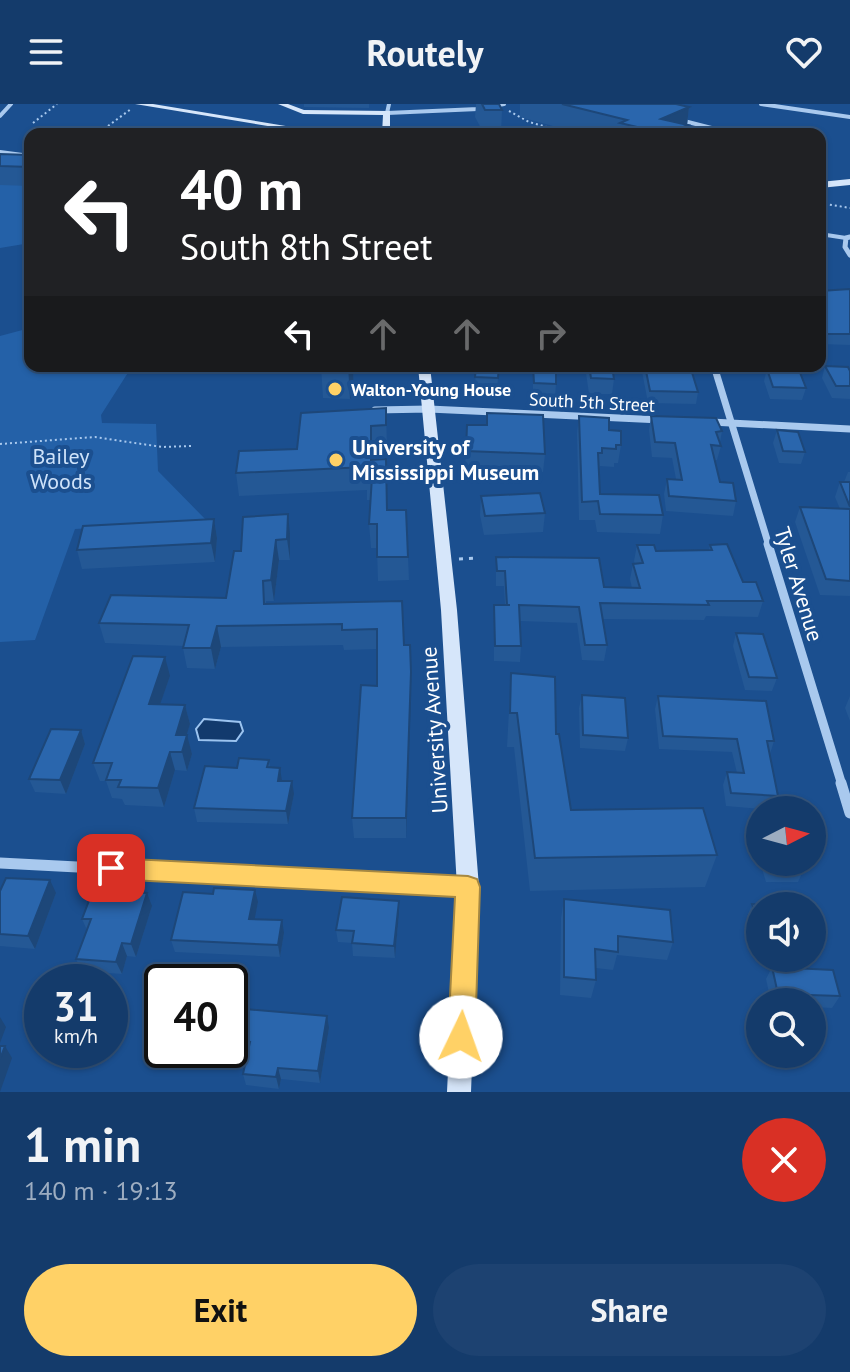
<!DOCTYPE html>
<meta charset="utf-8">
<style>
body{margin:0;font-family:"PT Sans",sans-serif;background:#1d4271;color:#f1f3f6;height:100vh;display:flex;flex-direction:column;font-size:30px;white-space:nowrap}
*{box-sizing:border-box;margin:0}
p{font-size:26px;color:#9dadc1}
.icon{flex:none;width:44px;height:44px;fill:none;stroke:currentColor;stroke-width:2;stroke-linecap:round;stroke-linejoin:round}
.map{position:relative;height:988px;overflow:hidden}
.drawer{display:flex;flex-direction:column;background:#143b6b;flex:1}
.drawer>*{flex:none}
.hud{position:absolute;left:24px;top:24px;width:802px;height:244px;border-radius:16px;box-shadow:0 2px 6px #0004,0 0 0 2px #33557e;background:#202124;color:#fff;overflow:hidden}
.needle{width:52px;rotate:84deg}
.tools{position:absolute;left:746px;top:692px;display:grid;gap:16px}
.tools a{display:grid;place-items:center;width:80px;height:80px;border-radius:50%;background:#143b6b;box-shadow:0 2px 6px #0004,0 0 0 2px #33557e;font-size:40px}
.speed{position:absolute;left:24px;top:860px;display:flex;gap:16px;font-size:40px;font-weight:700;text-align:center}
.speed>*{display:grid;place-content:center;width:104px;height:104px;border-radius:50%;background:#143b6b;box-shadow:0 2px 6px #0004,0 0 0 2px #33557e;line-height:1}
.speed small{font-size:20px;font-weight:400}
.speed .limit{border:4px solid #111;border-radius:12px;background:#fff;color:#111}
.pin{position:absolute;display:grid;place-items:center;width:68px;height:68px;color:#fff;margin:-34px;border-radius:16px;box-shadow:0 4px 12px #0006}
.me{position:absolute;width:88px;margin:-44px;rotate:3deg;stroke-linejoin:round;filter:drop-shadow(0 0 6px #0008)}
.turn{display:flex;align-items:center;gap:28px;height:168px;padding:0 24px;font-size:36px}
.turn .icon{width:104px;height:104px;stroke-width:2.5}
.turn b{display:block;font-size:56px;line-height:68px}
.lanes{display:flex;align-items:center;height:76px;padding:0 24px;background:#0003;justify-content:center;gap:40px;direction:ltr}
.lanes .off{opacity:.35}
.round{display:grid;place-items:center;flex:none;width:84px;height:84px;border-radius:42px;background:#1d4271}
.headline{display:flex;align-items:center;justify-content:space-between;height:136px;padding:0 24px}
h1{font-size:48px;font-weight:800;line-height:60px}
.button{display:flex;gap:16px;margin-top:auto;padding:16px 24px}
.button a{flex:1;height:92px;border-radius:48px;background:#ffd166;color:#111;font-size:32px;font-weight:800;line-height:92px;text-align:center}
.button a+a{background:#1d4271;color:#f1f3f6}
header{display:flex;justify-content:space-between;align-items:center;height:104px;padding:0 24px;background:#143b6b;font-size:36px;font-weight:800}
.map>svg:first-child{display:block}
.green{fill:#2461a8}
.water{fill:#123a6d;stroke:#9cc4f0;stroke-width:2}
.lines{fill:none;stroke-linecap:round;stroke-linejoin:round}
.path-far1{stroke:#a9c9ee;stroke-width:2;stroke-dasharray:2 3;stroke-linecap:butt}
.path{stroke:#a9c9ee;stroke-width:3;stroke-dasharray:4 6;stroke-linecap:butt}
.lane{stroke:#a9c9ee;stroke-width:4}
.street-far4{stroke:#a9c9ee;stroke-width:4}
.street-far3{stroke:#a9c9ee;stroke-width:5}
.street-far2{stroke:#a9c9ee;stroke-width:7}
.street-far1{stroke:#a9c9ee;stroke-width:9}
.street{stroke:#a9c9ee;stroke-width:11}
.secondary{fill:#d6e6fa;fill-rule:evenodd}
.wall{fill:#245895}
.shaded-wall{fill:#1d4779}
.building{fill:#2a66ad;stroke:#1d4779;stroke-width:2}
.route{fill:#ffd166;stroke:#a68842;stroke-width:2}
.poi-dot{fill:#ffd166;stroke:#1b4f8f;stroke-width:3}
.labels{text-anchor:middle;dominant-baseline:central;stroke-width:8;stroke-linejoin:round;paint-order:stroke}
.far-poi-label{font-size:18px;font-weight:bold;fill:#fff;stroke:#1b4f8f;text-anchor:start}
.far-street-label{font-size:18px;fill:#fff;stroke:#1b4f8f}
.poi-label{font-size:22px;font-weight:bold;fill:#fff;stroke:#1b4f8f;text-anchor:start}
.park-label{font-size:22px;fill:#cfe3fa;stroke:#1b4f8f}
.street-label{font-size:22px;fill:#fff;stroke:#1b4f8f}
</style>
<header><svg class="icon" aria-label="menu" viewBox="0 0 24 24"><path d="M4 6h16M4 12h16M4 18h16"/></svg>Routely<svg class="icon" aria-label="heart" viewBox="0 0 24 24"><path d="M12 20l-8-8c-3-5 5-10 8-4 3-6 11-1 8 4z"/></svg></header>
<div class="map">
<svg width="850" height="988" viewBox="0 0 850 988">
<rect width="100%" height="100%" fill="#1b4f8f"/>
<g class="green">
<polygon points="30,69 30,139 0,144 0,70"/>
<polygon points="30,224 30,262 136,262 129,267 101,311 102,319 156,320 158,367 207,417 75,425 35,536 0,538 0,232"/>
</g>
<polygon class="water" points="204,615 240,618 243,627 236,637 199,636 196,625"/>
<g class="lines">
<g class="path-far1">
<polyline points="509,7 529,18 572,30"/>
<polyline points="33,19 57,0"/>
<polyline points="108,22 131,5"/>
<polyline points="820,99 850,104"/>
<polyline points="555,264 587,263"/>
<polyline points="0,340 95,333 162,343 192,342"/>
</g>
<polyline class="path" points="459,455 479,454"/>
<polyline class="lane" points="820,130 846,134"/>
<g class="street-far4">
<polyline points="389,0 387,9 478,5 504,0"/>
<polyline points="761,0 850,13"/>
<polyline points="0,12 11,0"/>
<polyline points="684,17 735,30"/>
<polyline points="0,48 30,52"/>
</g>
<polyline class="street-far3" points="850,133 846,134 845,143 850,151"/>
<g class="street-far2">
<polyline points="714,262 769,442"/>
<polyline points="375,306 429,305 661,316"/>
<polyline points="711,318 850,325"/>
</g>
<polyline class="street-far1" points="768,440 842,681"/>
<g class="street">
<polyline points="841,679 850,709"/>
<polyline points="0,759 467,783"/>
</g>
<g class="secondary">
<polygon points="135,0 153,0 334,30 316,30"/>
<polygon points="278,0 288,0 304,6 390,7 390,30 382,30 383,11 303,10"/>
<polygon points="850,75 850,81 820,84 820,78"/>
<polygon points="418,262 430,262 457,506 479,783 471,988 447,988 457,783 441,506"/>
</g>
</g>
<g class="wall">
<polygon points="304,0 369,0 369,4 304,3"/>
<polygon points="476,0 499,0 502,6 501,30 484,30 475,13"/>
<polygon points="520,0 682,0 681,1 689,3 686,30 582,30 520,13"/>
<polygon points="0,50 30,51 30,82 0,81"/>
<polygon points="850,185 850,241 820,240 820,187"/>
<polygon points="321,262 353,262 354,292 350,295 323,294"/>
<polygon points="476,262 499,262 497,286 475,285"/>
<polygon points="533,262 556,280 555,292 533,291"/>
<polygon points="585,262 612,262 614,275 612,290 589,290"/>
<polygon points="641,262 690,262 698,288 696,300 648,299"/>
<polygon points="825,262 850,267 850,295 832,294 822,274"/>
<polygon points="767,265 806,284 802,296 770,295 764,277"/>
<polygon points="386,304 387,344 372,344 372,355 387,406 408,453 409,476 378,477 377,444 371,444 369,420 371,396 367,396 367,386 239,392 236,369 297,345"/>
<polygon points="579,312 609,326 621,341 618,359 614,359 614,363 600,362 599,367 600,390 663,411 660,430 597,428 595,416 579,416 577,329"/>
<polygon points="651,312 722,327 720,338 721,342 717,356 714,356 720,378 736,397 733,412 666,407 664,390 667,375 676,375 672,354 652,353 649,326"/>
<polygon points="467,321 545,350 543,368 465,365"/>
<polygon points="777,326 805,348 801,360 779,359 773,339"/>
<polygon points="848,368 850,368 850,492 820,491 795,418 800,403 840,405 835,393 840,378 844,378"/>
<polygon points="481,392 545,409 543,428 484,431 480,411"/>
<polygon points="214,415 217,434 215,458 82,465 77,446"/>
<polygon points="290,430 290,456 279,456 274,497 266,497 266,500 402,497 404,541 411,568 406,734 354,734 352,714 377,582 377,545 344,546 343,541 221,543 215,565 187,564 183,544 183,542 105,539 99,519 226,494 241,447"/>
<polygon points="637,441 656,447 709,446 710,441 743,478 763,497 758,513 706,512 704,516 603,515 607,541 604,557 582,556 577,519 520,517 521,542 520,558 494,557 494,501 505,501 504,482 496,482 496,453 604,483 632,484 630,475 633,460 635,460 634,457"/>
<polygon points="736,529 777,574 772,587 745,586 733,542"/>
<polygon points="511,569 556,630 571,706 717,751 705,783 530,787 514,643 507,643"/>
<polygon points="170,572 160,600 185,601 190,620 186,631 192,650 187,667 175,666 164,703 125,701 122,695 112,694 106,677 100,677 93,659"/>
<polygon points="582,591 628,634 625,647 580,644 579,604"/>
<polygon points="658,592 774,637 770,650 778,692 773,706 726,702 723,681 727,668 737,669 732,648 659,645 655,605"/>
<polygon points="850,592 850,617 845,604"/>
<polygon points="81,626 85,640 66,690 35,688 29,675"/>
<polygon points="269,656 270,663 294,690 288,720 197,718 194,704 237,664"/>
<polygon points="757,717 760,717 760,758 752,730"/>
<polygon points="760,758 802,758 804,765 798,778 766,778"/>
<polygon points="0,787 56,789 35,845 0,842"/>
<polygon points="98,795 152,802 136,853 127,852 122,870 82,867 76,855 87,826 82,815"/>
<polygon points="564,795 673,838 667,856 617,851 613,866 596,864 596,876 591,894 560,891 561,814"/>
<polygon points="258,798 254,815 284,829 280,853 175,848 171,836"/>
<polygon points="752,800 760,802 760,840 753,839 747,813"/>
<polygon points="812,803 820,829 813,842 812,842"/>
<polygon points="399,809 395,854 353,852 352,839 338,838 336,826"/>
<polygon points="772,863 840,892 832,904 812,903 812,898 771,898 766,875"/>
<polygon points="329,924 320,979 281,975 279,985 246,981 243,970 247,949 241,949 238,937"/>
</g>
<g class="shaded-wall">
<polygon points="675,0 682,0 675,9 689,3 686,30 667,30 661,15"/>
<polygon points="348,262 353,262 354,292 350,295"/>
<polygon points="288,410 290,430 290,456 287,435"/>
<polygon points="214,415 217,434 215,458 211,439"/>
<polygon points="276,436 279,456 274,497 271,476"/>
<polygon points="217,522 221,543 215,565 211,544"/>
<polygon points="165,553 170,572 154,618 149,600"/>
<polygon points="411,568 411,589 406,734 406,714"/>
<polygon points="185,601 190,620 181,649 176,631"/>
<polygon points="81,626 85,640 66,690 60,676"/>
<polygon points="187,631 192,650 187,667 182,648"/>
<polygon points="170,648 175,666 164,703 158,684"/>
<polygon points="280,664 282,677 278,677"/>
<polygon points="292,677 294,690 288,720 286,707"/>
<polygon points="50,776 56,789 35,845 28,832"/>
<polygon points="255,786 258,798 252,828 249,815"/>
<polygon points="147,789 152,802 136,853 131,840"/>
<polygon points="399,797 399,809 395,854 394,842"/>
<polygon points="282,816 284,829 280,853 278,841"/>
<polygon points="122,839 127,852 122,870 116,858"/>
<polygon points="327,912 329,924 320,979 318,967"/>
<polygon points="0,913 6,923 0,939"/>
<polygon points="5,942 12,954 0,988 0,955"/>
<polygon points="278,964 281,975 279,985 276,973"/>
</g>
<g class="building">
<polygon points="482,0 499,0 502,6 485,6"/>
<polygon points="562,0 676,0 689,3 661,15 688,21 667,30 620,19 627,16"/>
<polygon points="0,50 30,51 30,63 0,62"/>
<polygon points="850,185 850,230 820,230 820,187"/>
<polygon points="476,262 499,262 498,274 475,273"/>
<polygon points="533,262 556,264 556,280 534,279"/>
<polygon points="589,262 612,262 614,275 591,274"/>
<polygon points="645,262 690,262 698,288 650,287"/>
<polygon points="825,262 848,263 850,267 850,282 836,282"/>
<polygon points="767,265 799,266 806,284 773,283"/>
<polygon points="386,304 386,321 371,322 371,356 386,355 387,406 406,406 408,453 377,453 377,420 369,420 372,373 366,373 366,363 236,369 239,347 297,345 301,309"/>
<polygon points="487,309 543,311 545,350 466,347 467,321 487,321"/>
<polygon points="579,312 609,314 609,326 621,327 621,341 616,341 616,345 602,344 602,349 598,349 600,390 659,391 663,411 600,410 598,397 582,398"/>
<polygon points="651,312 716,314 722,327 716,328 721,342 711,341 720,378 733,379 736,397 669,392 667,375 682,376 675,339 655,338"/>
<polygon points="777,326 798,328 805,348 783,347"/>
<polygon points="840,378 850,378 850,403"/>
<polygon points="540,389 545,409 485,412 481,392"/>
<polygon points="800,403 850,405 850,477 826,475"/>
<polygon points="288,410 287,435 276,436 271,476 263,477 264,500 402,497 404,541 410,541 411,568 406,714 352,714 361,581 377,582 377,525 342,526 342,520 217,522 211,544 183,544 189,521 99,519 111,491 226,494 234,447 241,447 243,413"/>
<polygon points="214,415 211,439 77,446 83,422"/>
<polygon points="727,440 743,478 756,478 763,497 707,497 709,501 600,499 607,541 585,541 579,503 519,501 521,542 495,542 494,501 510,501 507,501 505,467 497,467 496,453 599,454 604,483 640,484 633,460 643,459 637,441 654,441 656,447 712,446 710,441"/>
<polygon points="736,529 763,530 777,574 749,573"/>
<polygon points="133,552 165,553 149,600 185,601 176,631 187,631 182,648 170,648 158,684 118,683 121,676 106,676 112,659 93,659"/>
<polygon points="511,569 555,573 556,630 559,630 571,706 703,704 717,751 535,754 517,609 510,609"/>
<polygon points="582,591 625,594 628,634 583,631"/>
<polygon points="658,592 766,597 774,637 767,637 778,692 731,689 727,668 744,669 737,635 663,632"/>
<polygon points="51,625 81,626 60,676 29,675"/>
<polygon points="239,654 269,656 267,663 280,664 278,677 292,677 286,707 194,704 205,662 237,664"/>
<polygon points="769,758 802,758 804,765 771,765"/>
<polygon points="6,774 50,776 28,832 0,830 0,787"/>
<polygon points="214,784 255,786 249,815 282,816 278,841 171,836 183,788 213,790"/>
<polygon points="102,786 147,789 131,840 122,839 116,858 76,855 91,815 82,815 90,794 98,795"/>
<polygon points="342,793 399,797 394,842 352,839 354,827 336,826"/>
<polygon points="564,795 670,806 673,838 618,832 618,848 595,845 596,876 564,873"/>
<polygon points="752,800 787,802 760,802 760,827 758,827"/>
<polygon points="812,803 813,803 820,829 812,829"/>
<polygon points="772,863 833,866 840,892 778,890"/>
<polygon points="245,905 327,912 318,967 278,964 276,973 243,970 250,938 238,937"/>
<polygon points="0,942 5,942 0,955"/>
</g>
<polygon class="route" points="111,754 468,772 477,775 480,783 475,933 471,943 461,947 452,943 448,933 455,793 111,775 102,772 99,764 102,757"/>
<g class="poi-dot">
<circle cx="335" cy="285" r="8"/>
<circle cx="336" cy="356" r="8"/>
</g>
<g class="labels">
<g class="far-poi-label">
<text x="351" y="285">Walton-Young House</text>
</g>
<g class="far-street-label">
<text transform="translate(592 298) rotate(3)">South 5th Street</text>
</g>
<g class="poi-label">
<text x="352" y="343">University of<tspan x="352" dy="25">Mississippi Museum</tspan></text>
</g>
<g class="park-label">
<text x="61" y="352">Bailey<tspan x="61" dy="25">Woods</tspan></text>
</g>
<g class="street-label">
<text transform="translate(799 480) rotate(73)">Tyler Avenue</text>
<text transform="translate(434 626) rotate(-94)">University Avenue</text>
</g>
</g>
</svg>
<div class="tools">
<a><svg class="needle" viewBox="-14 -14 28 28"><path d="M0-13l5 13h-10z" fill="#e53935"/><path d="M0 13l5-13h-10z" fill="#9dadc1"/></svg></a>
<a><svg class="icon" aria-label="sound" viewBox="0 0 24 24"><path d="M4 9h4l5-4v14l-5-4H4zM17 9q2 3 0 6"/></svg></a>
<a><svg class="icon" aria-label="search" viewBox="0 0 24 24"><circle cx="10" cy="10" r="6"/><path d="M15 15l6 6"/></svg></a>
</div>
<div class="speed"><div>31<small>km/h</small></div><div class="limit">40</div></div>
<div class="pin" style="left:111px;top:764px;background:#d93025"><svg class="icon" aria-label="arrive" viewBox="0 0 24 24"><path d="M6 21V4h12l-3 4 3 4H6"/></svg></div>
<svg class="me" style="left:461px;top:933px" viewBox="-20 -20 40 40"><circle r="19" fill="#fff"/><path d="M0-13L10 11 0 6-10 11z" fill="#ffd166"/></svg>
<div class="hud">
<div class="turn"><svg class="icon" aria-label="left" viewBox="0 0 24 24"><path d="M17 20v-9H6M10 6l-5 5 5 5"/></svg><div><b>40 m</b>South 8th Street</div></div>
<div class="lanes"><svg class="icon" aria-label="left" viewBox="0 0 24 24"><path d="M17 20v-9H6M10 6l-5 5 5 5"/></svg><svg class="icon off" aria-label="ahead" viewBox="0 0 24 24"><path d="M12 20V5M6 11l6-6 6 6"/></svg><svg class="icon off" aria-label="ahead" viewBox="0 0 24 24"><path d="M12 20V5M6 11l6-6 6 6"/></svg><svg class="icon off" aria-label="right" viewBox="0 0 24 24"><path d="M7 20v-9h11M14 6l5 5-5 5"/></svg></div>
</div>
</div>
<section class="drawer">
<div class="headline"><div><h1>1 min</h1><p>140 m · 19:13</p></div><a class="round" style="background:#d93025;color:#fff"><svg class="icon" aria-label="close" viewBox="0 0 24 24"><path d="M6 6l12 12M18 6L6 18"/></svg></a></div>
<div class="button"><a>Exit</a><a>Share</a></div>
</section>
